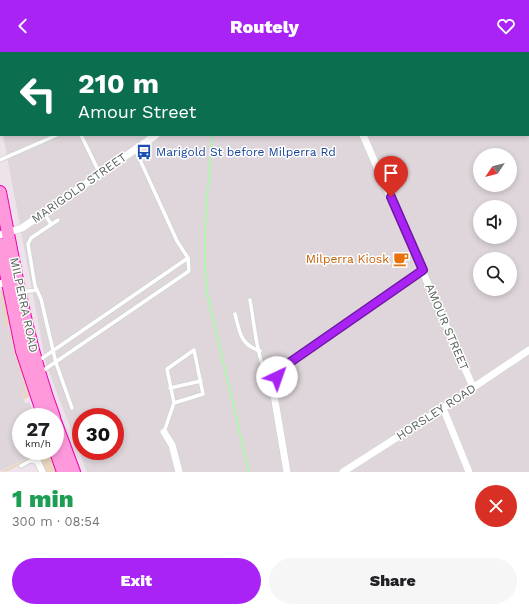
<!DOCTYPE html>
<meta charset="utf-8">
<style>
body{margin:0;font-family:"Work Sans",sans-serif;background:#f6f6f6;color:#202124;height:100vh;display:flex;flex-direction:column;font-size:15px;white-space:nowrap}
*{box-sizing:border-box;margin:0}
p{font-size:13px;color:#757577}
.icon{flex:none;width:22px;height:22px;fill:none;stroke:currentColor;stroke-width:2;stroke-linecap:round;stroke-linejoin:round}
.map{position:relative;height:420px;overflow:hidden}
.side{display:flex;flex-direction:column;background:#fff;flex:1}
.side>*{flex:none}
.guide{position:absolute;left:0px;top:0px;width:529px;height:84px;box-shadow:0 2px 6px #0003;background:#0b6e4f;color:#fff;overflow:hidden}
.needle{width:26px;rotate:235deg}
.controls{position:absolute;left:473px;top:96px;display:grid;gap:8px}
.controls a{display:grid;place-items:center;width:44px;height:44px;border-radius:50%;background:#fff;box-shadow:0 2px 6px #0003;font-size:20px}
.speed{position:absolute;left:12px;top:356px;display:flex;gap:8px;font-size:20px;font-weight:700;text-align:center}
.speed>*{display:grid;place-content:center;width:52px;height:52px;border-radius:50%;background:#fff;box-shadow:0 2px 6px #0003;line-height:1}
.speed small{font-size:10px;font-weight:400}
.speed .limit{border:6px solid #d22;background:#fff;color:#111}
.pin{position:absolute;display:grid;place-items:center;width:34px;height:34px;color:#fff;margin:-41px -17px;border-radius:50% 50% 50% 0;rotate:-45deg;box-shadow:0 0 4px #0007}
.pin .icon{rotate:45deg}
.me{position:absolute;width:44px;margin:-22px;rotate:42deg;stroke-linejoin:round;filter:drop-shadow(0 0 3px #0008)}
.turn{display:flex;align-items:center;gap:14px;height:84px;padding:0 12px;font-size:18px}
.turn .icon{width:52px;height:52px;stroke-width:2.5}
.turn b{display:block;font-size:28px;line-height:34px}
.round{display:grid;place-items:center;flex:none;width:42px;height:42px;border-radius:21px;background:#f6f6f6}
.head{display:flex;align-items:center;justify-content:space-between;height:68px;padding:0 12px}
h1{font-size:24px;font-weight:800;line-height:30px;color:#1e9e55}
.primary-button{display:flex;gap:8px;margin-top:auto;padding:8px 12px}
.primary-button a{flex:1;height:46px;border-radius:24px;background:#aa23f5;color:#fff;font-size:16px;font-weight:800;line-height:46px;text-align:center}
.primary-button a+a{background:#f6f6f6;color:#202124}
header{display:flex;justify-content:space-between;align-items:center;height:52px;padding:0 12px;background:#aa23f5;color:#fff;font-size:18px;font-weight:800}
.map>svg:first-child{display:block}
.industrial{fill:#ded6db;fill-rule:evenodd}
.green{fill:#e9d6be}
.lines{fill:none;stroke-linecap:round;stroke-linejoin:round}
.stream{stroke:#a3ffa3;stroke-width:1.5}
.service-casing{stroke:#ccd3ce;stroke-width:5}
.minor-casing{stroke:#ccd3ce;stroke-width:8}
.trunk-casing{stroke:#f200b5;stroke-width:14}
.service{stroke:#fff;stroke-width:3.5}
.minor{stroke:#fff;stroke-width:7}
.trunk{stroke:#ff99dc;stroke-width:12}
.route-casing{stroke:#6e179f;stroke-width:10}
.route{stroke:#aa23f5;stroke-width:7}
.labels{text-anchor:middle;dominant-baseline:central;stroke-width:3;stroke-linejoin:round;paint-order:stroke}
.transit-label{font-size:12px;fill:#164399;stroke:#fff;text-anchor:start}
.street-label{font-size:12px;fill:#5b655c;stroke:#fff}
.food-label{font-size:12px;fill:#c56008;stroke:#fff;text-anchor:end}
</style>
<header><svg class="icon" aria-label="back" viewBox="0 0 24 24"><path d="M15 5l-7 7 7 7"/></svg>Routely<svg class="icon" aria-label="heart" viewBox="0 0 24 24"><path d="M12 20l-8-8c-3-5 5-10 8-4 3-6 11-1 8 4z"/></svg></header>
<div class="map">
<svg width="529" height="420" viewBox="0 0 529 420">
<rect width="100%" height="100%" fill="#efe3eb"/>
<g class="industrial">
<path d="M 0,0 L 529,0 L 529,420 L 87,420 L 46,312 L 3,83 L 528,83 L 528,1 L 1,1 L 1,72 ZM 480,103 L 510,103 L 510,133 L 480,133 ZM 480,155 L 510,155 L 510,185 L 480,185 ZM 480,207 L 510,207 L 510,237 L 480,237 ZM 81,365 L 115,365 L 115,399 L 81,399 Z"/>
<polygon points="0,243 5,247 13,297 26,341 22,343 25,351 30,351 35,365 21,365 21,399 42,399 0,419"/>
</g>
<g class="green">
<polygon points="0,238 5,240 13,273 9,275 5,273"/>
<polygon points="9,282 14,282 31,344 24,347 22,343 26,341 13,297 12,286 8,287"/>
<polygon points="42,399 51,399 58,420 45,420 39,406 35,404 8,419 0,420"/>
</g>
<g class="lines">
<g class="stream">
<polyline points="216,1 216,0"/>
<path d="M 212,83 C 209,137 200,192 208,245 L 249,420"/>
</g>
<defs>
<g id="service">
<polyline points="81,83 100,122"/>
<polyline points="0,108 57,83"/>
<polyline points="44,161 51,172"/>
<polyline points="58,168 31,186 28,192 35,234 41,247 56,311 72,356"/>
<polyline points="22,240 37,238"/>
<path d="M 250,248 C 255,275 257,315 274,336"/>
<path d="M 235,262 C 240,281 240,292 260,299"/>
<polyline points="38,309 188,206"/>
<polyline points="41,320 189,219 188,206 177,189 135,97"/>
<polyline points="170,336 201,329"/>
<polyline points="164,380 174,351 203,342 194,298 167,317 174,351"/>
<polyline points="30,409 36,410 41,420"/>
<polyline points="21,414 35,406 39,409 44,420"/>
</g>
<g id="minor">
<polyline points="325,0 325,1"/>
<polyline points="273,1 275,0"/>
<polyline points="363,83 473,335"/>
<polyline points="0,183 22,176 156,83"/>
<polyline points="0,232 7,229"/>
<polyline points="443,356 469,420"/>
<polyline points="164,380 172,393 179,420"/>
<path d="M 287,420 L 274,343 C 274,327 281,317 295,307 L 423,218"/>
<polyline points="343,420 443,356 529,298"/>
</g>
<g id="trunk">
<path d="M 0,140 C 15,216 27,293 54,365"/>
<polyline points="0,192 22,299 44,365"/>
<polyline points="55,369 74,420"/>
<polyline points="55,397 63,420"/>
</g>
</defs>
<use href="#service" class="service-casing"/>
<use href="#minor" class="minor-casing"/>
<use href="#trunk" class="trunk-casing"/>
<use href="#service" class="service"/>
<use href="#minor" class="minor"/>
<use href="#trunk" class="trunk"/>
</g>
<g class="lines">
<defs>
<polyline id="route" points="277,325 289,311 423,218 391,145"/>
</defs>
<use href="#route" class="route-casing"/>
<use href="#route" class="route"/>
</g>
<defs>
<symbol id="bus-bare" viewBox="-9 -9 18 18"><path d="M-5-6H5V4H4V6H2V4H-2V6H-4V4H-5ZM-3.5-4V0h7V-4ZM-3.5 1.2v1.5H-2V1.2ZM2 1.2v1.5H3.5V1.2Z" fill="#1a4fb4" stroke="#fff" stroke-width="2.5" paint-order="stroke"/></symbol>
<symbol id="cafe-bare" viewBox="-9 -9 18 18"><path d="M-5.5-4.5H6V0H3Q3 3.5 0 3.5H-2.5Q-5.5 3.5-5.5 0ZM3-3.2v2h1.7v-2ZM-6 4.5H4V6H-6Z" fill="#e8710a" stroke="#fff" stroke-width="2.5" paint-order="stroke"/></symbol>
</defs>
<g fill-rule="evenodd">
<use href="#bus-bare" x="133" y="89" width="22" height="22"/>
<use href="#cafe-bare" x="390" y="196" width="22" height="22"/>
</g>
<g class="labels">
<g class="transit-label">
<text x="156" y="100">Marigold St before Milperra Rd</text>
</g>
<g class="street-label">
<text transform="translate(79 136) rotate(-35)">MARIGOLD STREET</text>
<text transform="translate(24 253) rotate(78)">MILPERRA ROAD</text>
<text transform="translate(447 275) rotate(67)">AMOUR STREET</text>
<text transform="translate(436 360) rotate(-33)">HORSLEY ROAD</text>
</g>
<g class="food-label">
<text x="389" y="207">Milperra Kiosk</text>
</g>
</g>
</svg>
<div class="controls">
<a><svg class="needle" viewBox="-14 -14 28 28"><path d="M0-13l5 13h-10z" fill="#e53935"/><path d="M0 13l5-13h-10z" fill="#757577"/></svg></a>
<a><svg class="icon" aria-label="sound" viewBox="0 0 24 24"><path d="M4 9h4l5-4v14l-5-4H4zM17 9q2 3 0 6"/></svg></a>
<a><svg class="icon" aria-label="search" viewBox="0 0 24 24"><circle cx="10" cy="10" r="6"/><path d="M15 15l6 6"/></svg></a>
</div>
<div class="speed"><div>27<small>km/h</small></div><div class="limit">30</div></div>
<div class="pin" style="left:391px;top:145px;background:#d93025"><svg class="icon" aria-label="arrive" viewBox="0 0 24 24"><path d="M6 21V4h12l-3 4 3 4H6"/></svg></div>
<svg class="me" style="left:277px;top:325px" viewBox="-20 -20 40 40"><circle r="19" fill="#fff"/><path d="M0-13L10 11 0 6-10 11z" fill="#aa23f5"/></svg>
<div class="guide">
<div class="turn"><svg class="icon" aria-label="left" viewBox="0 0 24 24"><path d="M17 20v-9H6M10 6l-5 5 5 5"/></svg><div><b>210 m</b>Amour Street</div></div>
</div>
</div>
<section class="side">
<div class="head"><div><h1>1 min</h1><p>300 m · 08:54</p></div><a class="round" style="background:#d93025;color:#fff"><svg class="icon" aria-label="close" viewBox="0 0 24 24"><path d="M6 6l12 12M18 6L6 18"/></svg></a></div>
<div class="primary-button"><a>Exit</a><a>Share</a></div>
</section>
